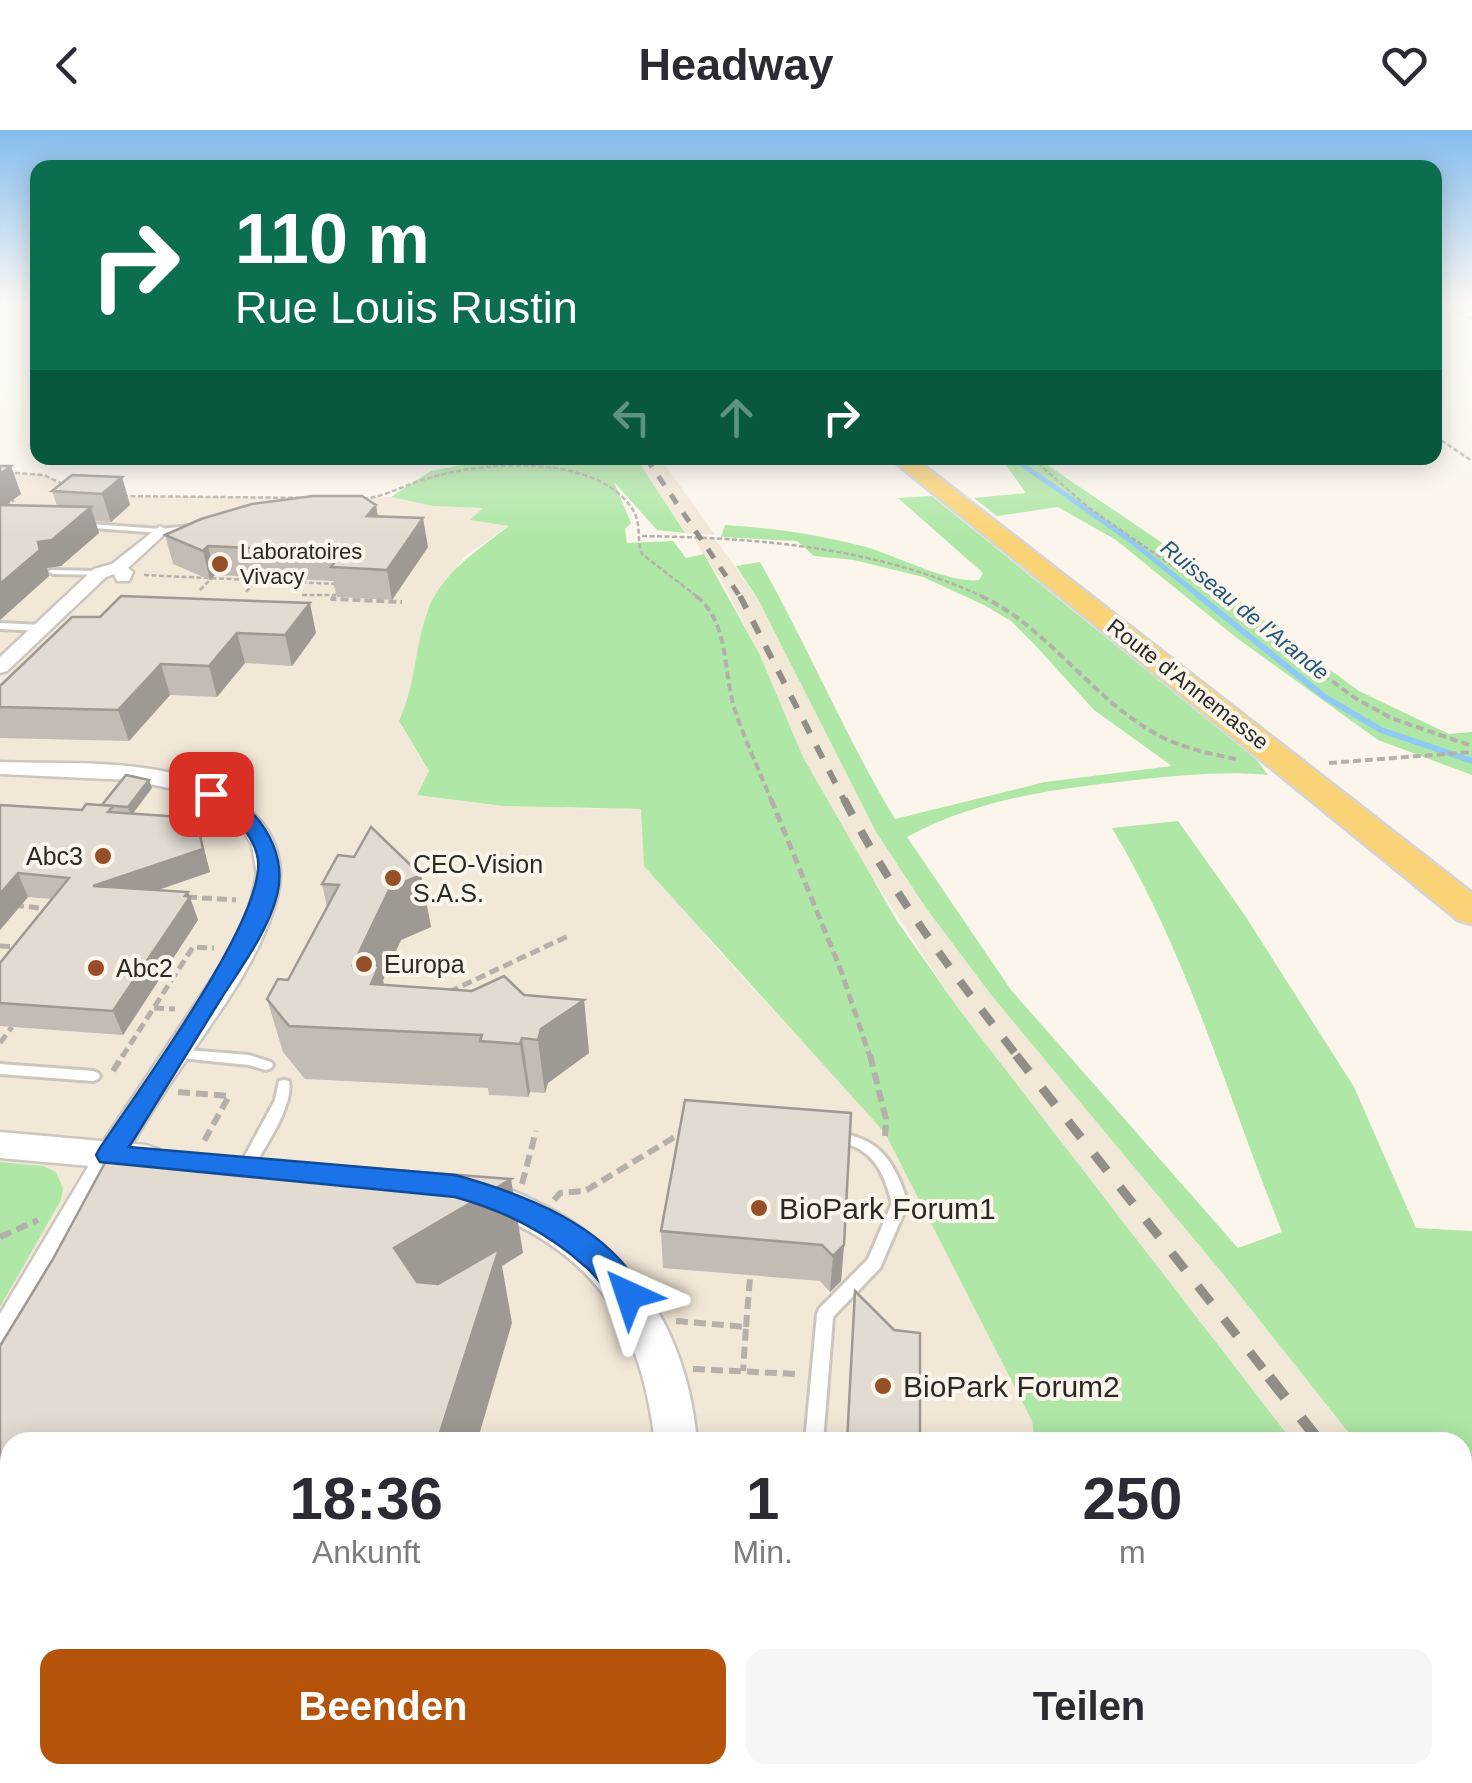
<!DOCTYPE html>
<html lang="de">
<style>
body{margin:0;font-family:Helvetica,sans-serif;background:#f7f7f7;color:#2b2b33;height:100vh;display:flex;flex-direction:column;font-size:38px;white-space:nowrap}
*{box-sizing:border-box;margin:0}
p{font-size:32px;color:#7c7c81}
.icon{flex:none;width:55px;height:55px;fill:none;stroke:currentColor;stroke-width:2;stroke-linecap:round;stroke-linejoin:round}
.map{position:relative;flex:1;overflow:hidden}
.drawer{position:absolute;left:0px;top:1302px;width:1472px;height:352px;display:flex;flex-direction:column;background:#fff;border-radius:30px 30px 0 0;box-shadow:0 5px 25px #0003}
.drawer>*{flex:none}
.hud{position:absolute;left:30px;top:30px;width:1412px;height:305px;border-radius:20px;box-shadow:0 5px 25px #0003;background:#0b6e4f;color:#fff;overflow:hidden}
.pin{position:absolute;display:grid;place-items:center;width:85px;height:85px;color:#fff;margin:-42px;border-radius:20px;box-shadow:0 5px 15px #0006}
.me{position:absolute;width:110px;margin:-55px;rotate:318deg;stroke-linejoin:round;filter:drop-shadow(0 0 8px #0008)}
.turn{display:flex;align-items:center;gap:35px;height:210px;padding:0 40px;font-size:45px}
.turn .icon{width:130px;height:130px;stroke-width:2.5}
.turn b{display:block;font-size:70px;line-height:85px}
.lanes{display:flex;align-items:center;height:95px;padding:0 40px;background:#0003;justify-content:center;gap:50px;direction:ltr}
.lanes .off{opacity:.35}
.eta{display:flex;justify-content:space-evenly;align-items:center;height:170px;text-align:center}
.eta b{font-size:60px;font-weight:700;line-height:70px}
.action{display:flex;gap:20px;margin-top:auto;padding:20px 40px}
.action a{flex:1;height:115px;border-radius:20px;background:#b45309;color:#fff;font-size:40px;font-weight:700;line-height:115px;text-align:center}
.action a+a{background:#f7f7f7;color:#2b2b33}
header{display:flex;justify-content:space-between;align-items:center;height:130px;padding:0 40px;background:#fff;font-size:45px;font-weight:700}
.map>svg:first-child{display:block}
.built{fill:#f2e8d8}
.green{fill:#afe7a7}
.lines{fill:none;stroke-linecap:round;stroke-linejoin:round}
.stream-far1{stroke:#8fc9f4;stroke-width:5}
.stream{stroke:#8fc9f4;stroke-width:6}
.service-casing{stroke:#ccc6be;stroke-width:6}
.minor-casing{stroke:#ccc6be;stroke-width:5}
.tertiary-casing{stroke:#ccc6be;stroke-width:5}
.primary-casing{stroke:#d5d4d4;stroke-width:5}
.path-far3{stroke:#b5b1aa;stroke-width:2.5;stroke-dasharray:5 2.5;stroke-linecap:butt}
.path-far2{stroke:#b5b1aa;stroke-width:4;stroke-dasharray:8 4;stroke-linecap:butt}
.path-far1{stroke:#b5b1aa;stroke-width:5;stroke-dasharray:10 5;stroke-linecap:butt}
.path{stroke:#b5b1aa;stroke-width:6;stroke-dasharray:12 6;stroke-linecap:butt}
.service{fill:#fff;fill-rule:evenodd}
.minor{fill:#fff;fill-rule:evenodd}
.tertiary{fill:#fff;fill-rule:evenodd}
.primary{fill:#fbd377;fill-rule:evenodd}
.rail-far4{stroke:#918d87;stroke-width:5;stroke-dasharray:11 11;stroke-linecap:butt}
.rail-far3{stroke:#918d87;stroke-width:6;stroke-dasharray:14 14;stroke-linecap:butt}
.rail-far2{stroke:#918d87;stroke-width:8;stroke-dasharray:18 18;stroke-linecap:butt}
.rail-far1{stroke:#918d87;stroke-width:9;stroke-dasharray:21 21;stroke-linecap:butt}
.rail{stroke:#918d87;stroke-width:11;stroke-dasharray:26 26;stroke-linecap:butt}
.wall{fill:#c2bcb5}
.shaded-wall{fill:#9e9993}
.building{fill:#e1dbd2;stroke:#9e9993;stroke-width:2.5}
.route{fill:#1a73e8;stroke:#114b97;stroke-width:2.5}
.poi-dot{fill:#964f29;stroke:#fbf5ec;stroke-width:4}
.labels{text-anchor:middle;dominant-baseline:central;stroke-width:8;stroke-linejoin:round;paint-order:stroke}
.far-poi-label{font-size:22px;fill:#2b2926;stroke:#fbf5ec;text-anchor:start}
.far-water-label{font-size:22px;font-style:italic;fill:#21587c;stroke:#fbf5ec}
.far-street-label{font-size:22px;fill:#2b2926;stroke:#fbf5ec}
.poi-label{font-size:25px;fill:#2b2926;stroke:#fbf5ec;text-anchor:start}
.near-poi-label{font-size:30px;fill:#2b2926;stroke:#fbf5ec;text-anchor:start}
</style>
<header><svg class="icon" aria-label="back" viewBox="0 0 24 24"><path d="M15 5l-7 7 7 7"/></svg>Headway<svg class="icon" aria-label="heart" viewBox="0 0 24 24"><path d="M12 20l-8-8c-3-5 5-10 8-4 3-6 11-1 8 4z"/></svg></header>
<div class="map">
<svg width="1472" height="1653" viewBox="0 0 1472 1653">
<rect width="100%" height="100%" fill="#fbf5ec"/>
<g class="built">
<polygon points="636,328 660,328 715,405 685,403"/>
<polygon points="0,342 44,345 74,362 98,366 391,367 433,376 485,378 472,389 510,395 464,427 426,483 413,558 399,591 406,604 429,641 567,678 641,679 707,808 886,1003 1032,1291 1035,1312 10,1312 10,1645 1239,1645 1245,1653 0,1653"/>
<polygon points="693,408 715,409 758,469 876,702 926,778 992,866 1223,1144 1356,1312 1293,1312 958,878 852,717 803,627 759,523 721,450"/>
<polygon points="1462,1464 1472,1478 1472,1581 1463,1566"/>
</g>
<g class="green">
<path d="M 499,328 L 636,328 L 685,403 L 657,400 L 614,352 L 631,393 L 625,399 L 627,413 L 673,411 L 686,428 L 704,424 L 759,523 L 803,627 L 897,791 L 958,878 L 1293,1312 L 1035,1312 L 1032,1291 L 885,1003 L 644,736 L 641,679 L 504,676 L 417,665 L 429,641 L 399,591 C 416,554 414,522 426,486 C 438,445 478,420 509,396 L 470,390 L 483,378 L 433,376 L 391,367 L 431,341 Z"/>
<polygon points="1001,328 1037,328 1214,448 1269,495 1359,561 1449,604 1472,602 1472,645 1378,610 1238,509 1116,410 1058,377 997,386 974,368 1026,363"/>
<path d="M 932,366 L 1257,630 L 1268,645 C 1226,641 1186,645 1145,649 C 1062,658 981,667 907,707 L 1011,860 L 1238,1118 L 1282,1102 C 1226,963 1189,827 1112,698 L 1178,691 L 1244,784 L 1354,957 L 1416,1098 L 1472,1101 L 1472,1478 L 1463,1464 L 1462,1312 L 1356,1312 L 1223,1144 L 992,866 L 926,778 L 876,702 L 758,469 L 736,436 L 760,432 C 808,517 845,606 895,689 L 1045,652 L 1172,636 L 1094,580 L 1035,515 L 1011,491 L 984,475 L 923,447 L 854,430 L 814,426 L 797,411 L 721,407 L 725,395 C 774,398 819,405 866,417 C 897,426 950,454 979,450 L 983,443 L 898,368 Z"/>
<polygon points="0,1032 43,1036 56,1042 63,1058 61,1070 0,1177"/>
<polygon points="1463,1566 1472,1581 1472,1653 1245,1653 1239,1645 1462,1645"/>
</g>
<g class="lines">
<polyline class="stream-far1" points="1013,328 1130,410 1202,468"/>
<polyline class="stream" points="1199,466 1325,567 1381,600 1472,631"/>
<defs>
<g id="service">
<polygon points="77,393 160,399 190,396 194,398 190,400 160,403 80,397 76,395"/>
<polygon points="50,440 100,441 104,443 100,445 53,444 49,442"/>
<polygon points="0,493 42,495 46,498 42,501 0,499"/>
<polygon points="175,919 249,925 271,932 273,935 271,938 266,940 249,935 170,927 168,924 170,921"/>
<polygon points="0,934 93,941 98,943 100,946 98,949 93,951 0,944"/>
<path d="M 284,950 L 289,951 C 294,976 264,1018 251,1041 L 246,1043 L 241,1041 L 239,1037 L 275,970 L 279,951 Z"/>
<path d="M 834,1002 C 881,1008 894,1031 908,1073 L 880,1138 L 833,1187 L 823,1312 L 805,1312 L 817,1184 L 819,1179 L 868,1129 L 892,1073 C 886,1051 878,1027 855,1017 C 847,1013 837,1013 829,1011 L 827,1007 L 829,1003 Z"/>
<polygon points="756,1645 778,1645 777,1653 755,1653"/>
<polygon points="1004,1645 1026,1645 1027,1653 1005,1653"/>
<polygon points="1184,1645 1210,1645 1214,1653 1188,1653"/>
</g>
<g id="minor">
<polygon points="160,396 168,401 128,438 133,442 129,451 117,451 114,444 106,447 7,541 0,543 0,527 94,439 112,434"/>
<path d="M 0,632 C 81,635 190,624 254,684 C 277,705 285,738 277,767 C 258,841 200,906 160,969 C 107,1052 60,1138 12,1224 L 0,1228 L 0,1184 L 101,1015 L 220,837 L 247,787 L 257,745 L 252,715 L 239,694 L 216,675 L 188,662 L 130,650 L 0,644 Z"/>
</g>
<g id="tertiary">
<polygon points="0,1002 146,1015 158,1019 164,1028 158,1037 146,1041 0,1028"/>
<path d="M 480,1049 C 608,1090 685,1176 697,1312 L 655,1312 C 639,1183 590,1119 467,1073 L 462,1063 L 467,1053 Z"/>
<polygon points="610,1645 662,1645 660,1653 608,1653"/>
</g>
<polygon id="primary" points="890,328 914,328 1472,763 1472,794 1458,790"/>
</defs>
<use href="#service" class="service-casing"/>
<use href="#minor" class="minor-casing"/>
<use href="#tertiary" class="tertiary-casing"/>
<use href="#primary" class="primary-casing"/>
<g class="path-far3">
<polyline points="1446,177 1472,189"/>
<polyline points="1435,306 1472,331"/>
<polyline points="1032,328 1089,378 1219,468"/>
<polyline points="0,342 44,345 65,355"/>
<polyline points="123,366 307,368"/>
<path d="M 363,369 C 388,366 406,354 429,348 C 485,331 597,323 633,380 C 642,395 636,409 642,424 L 699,468"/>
<polyline points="0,381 14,370"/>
<path d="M 642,406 C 762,408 876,417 986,468"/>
<polyline points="144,445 337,454"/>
<polyline points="200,460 212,448"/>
<polyline points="246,462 258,450"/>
<polyline points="302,465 335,465"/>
<polyline points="333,468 339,459"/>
</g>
<g class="path-far2">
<polyline points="334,466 332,469 402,472"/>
<path d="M 696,466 C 731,493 722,545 736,583 C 746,613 760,642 772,672"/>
<path d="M 981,466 C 1051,499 1093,572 1162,607 C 1186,619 1211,624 1236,629"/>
<polyline points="1216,466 1355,568 1391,588 1472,616"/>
<polyline points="1329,633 1472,622"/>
</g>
<g class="path-far1">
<polyline points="771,669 840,838 870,927"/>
<polyline points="187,767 236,770"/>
<polyline points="14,775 48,779"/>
<polyline points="0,816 17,817"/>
<polyline points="449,862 568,806"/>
<polyline points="154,878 175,879"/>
<polyline points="0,913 12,897"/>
<polyline points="122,927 193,817 214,818"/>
</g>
<g class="path">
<polyline points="870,925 886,989 885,1006"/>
<polyline points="113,941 123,925"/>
<polyline points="178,962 229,966 203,1013"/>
<polyline points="522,1054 536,1001"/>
<polyline points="554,1070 560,1063 585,1061 683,1002"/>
<polyline points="0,1107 38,1090"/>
<polyline points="676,1191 746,1197 743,1241"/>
<polyline points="746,1197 750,1148"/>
<polyline points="693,1239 797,1244"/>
</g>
<use href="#service" class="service"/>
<use href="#minor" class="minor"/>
<use href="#tertiary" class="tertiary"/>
<use href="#primary" class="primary"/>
<polyline class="rail-far4" points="646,328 741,468"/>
<polyline class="rail-far3" points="740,466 845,672"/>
<path class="rail-far2" d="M 844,669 C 891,762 954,845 1018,927"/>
<polyline class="rail-far1" points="1016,925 1271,1249"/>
<g class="rail">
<polyline points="1269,1247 1320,1312"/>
<polyline points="1462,1517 1472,1532"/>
</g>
</g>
<g class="wall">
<polygon points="0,336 11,336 21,364 6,375 57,376 52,361 122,347 130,375 111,392 95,391 99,403 61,436 47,438 49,446 0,490"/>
<polygon points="378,386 428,417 392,470 337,467 333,451 215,445 210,450 173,434 165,405"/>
<polygon points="72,487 316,503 292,536 245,533 217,567 170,565 129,611 0,608 0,556"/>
<polygon points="152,658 132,684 196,688 210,742 159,760 188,762 198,790 123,905 0,896 0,833 52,769 28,767 0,800 0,675 82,680 102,675"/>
<polygon points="421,745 431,797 401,810 383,850 384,855 584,870 589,923 548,953 545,963 530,962 528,967 489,965 488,958 305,949 283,922 267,869 288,850 327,777 322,754"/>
<polygon points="661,1101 844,1115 841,1151 830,1162 820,1151 663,1138"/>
</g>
<g class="shaded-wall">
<polygon points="11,336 21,364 0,379 0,344"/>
<polygon points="122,347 130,375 111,392 102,364"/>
<polygon points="376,375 381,403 367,386"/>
<polygon points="91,377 99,403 61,436 47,438 49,446 0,490 0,454 38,412"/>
<polygon points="423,388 428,417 392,470 387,440"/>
<polygon points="208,416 215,445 210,450 203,421"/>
<polygon points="310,473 316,503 292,536 285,505"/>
<polygon points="237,503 245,533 217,567 209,536"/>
<polygon points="161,534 170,565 129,611 118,580"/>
<polygon points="149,650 152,658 131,686 128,677"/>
<polygon points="196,688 210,742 102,779 93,756"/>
<polygon points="18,743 28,767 0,800 0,764"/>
<polygon points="421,745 431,797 401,810 383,850 391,889 353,835 390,758"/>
<polygon points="188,762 198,790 123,905 113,881"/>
<polygon points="584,870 589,923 548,953 545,963 538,910 541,899"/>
<polygon points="522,908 530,962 528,967 520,914"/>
<polygon points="511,1049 523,1123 502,1136 512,1193 477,1312 437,1312 413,1192 394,1118"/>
<polygon points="844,1115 841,1151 830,1162 833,1126"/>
<polygon points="332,1645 379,1645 377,1653 330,1653"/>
</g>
<g class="building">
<polygon points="0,336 11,336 0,344"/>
<polygon points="72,345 122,347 102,364 52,361"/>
<polygon points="313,366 362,366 376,375 367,386 423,388 387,440 331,437 343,422 208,416 203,421 165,405 201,389 252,374"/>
<polygon points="0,375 91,377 52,410 38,412 40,420 0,454"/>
<polygon points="121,466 310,473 285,505 237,503 209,536 161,534 118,580 0,577 0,556 72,487 100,487"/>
<polygon points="126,645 149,650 128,677 102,675"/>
<polygon points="86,674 113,676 108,682 196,688 203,719 93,756 188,762 185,766 190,767 113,881 0,873 0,833 69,748 18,743 0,764 0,675 82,680"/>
<polygon points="371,697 421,745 390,758 353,835 379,836 371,854 472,861 504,846 524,865 584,870 541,899 538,910 522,908 520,914 480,911 482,905 289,896 267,869 278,849 288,850 339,755 322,754 338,725 354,727"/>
<polygon points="685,970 851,983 844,1115 833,1126 822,1115 661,1101"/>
<polygon points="113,1018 511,1049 394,1118 417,1152 438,1154 499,1119 437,1312 10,1312 10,1645 332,1645 330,1653 0,1653 0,1216 53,1129"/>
<polygon points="855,1161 894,1200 920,1203 920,1312 847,1312"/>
</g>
<linearGradient id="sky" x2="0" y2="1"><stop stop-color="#84bced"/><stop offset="0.43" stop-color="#fdfaf6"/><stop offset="1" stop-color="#fdfaf6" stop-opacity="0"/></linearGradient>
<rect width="1472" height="408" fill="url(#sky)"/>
<path class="route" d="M 211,658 C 255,670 289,720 277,765 C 268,801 242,836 222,867 C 191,917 160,967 129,1017 L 455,1045 C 524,1064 610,1096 644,1165 L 640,1173 C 615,1182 603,1151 586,1137 C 547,1102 505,1081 455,1067 L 100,1032 L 96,1025 L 100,1018 C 137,962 265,789 258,730 C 254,700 227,682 204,668 L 204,660 Z"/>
<g class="poi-dot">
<circle cx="220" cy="434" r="10"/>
<circle cx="103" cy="726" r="10"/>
<circle cx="393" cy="748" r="10"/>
<circle cx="364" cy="834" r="10"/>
<circle cx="96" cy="838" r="10"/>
<circle cx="759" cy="1078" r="10"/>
<circle cx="883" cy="1256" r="10"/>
</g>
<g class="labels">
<g class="far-poi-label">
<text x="240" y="421">Laboratoires<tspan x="240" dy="25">Vivacy</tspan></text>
</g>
<g class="far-water-label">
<text transform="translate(1245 480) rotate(39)">Ruisseau de l'Arande</text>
</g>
<g class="far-street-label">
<text transform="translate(1188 554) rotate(38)">Route d'Annemasse</text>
</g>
<g class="poi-label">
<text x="83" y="726" text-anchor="end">Abc3</text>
<text x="413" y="734">CEO-Vision<tspan x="413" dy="29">S.A.S.</tspan></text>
<text x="384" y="834">Europa</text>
<text x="116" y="838">Abc2</text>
</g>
<g class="near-poi-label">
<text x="779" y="1078">BioPark Forum1</text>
<text x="903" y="1256">BioPark Forum2</text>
</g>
</g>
</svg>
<div class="pin" style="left:211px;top:664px;background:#d93025"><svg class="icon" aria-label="arrive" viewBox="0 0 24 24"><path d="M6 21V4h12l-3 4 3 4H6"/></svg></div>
<svg class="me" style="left:629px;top:1165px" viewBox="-20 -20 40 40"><path d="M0-17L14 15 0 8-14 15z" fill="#1a73e8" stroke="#fff" stroke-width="4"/></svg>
<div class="hud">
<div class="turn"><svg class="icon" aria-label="right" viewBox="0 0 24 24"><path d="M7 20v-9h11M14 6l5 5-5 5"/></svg><div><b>110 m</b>Rue Louis Rustin</div></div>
<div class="lanes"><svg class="icon off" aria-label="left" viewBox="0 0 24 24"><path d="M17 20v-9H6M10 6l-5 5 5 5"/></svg><svg class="icon off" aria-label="ahead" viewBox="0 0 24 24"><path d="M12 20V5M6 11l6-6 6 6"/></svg><svg class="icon" aria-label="right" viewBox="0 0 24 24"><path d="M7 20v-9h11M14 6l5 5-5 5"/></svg></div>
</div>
<section class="drawer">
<div class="eta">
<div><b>18:36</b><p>Ankunft</p></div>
<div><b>1</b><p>Min.</p></div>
<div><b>250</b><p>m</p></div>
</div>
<div class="action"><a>Beenden</a><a>Teilen</a></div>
</section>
</div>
